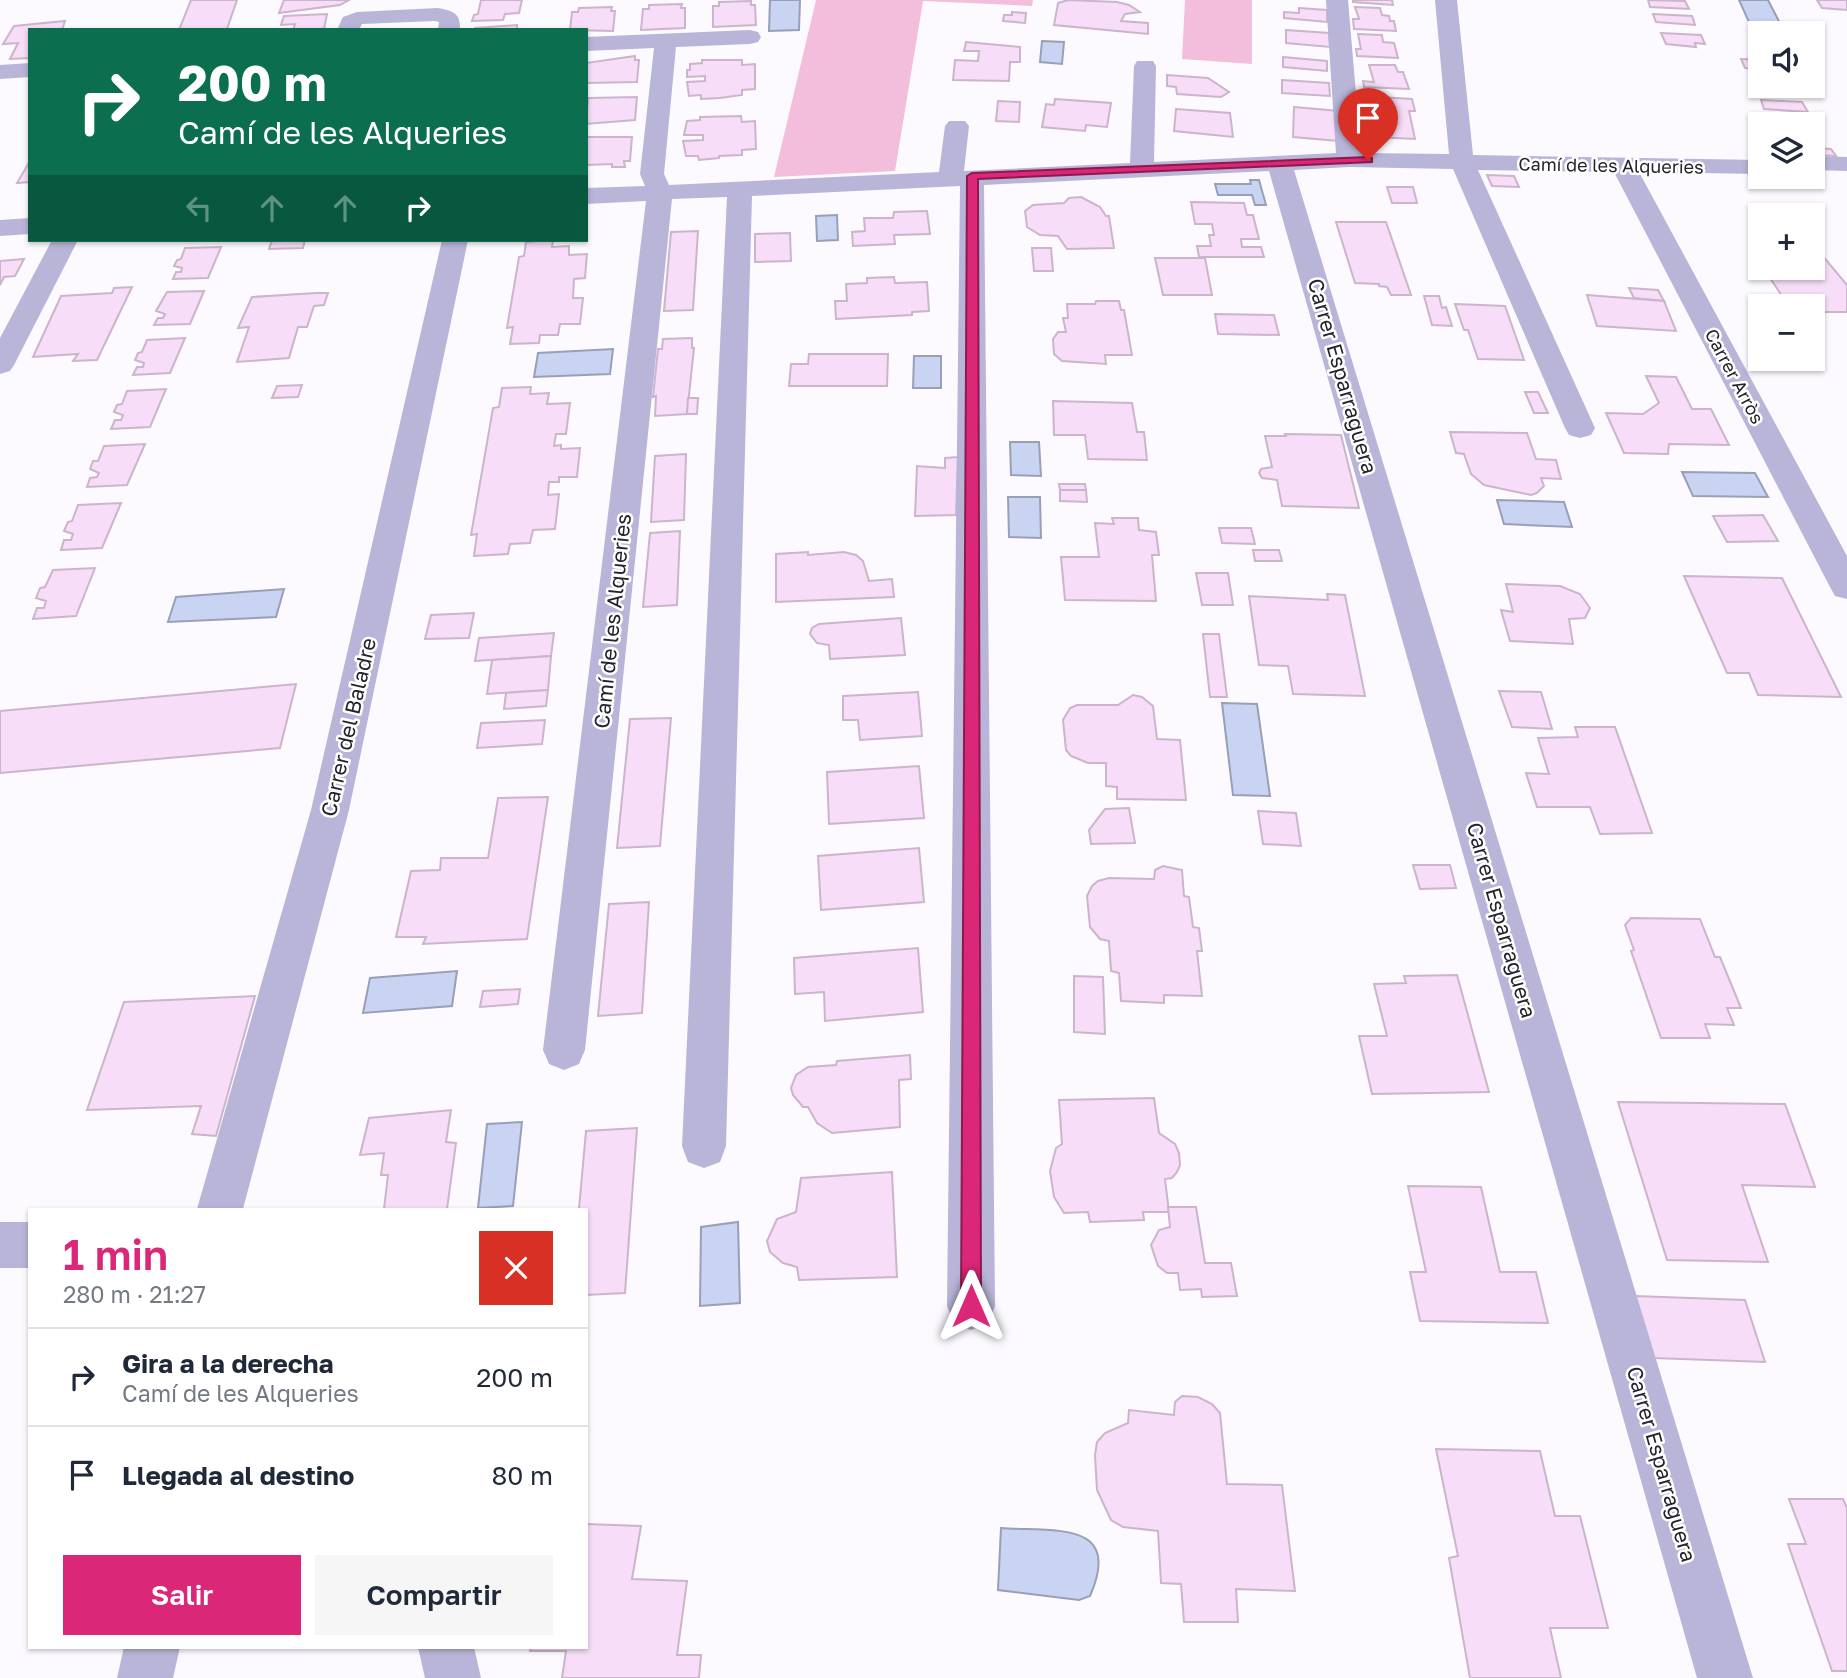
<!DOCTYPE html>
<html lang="es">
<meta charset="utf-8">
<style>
body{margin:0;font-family:"Golos Text",sans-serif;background:#f6f6f7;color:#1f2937;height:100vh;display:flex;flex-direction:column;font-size:26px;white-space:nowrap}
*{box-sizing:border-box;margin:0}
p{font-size:23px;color:#747a83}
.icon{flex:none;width:38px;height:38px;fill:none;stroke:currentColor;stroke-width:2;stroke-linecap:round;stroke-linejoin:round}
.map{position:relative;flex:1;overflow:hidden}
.panel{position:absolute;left:28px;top:1208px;width:560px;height:441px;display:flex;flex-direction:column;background:#fff;border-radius:0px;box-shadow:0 2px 5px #0004}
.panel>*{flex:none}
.banner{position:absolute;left:28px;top:28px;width:560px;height:214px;border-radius:0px;box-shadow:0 2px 5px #0004;background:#0b6e4f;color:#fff;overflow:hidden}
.fabs{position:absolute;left:1748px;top:21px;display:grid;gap:14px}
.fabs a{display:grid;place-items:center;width:77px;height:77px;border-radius:0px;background:#fff;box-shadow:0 2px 5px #0004;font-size:35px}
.pin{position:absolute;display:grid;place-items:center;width:60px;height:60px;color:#fff;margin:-72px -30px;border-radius:50% 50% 50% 0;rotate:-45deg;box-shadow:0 0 7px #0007}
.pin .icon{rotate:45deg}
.me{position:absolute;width:77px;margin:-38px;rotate:0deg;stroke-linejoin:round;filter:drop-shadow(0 0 5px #0008)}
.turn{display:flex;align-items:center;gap:24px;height:147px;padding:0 35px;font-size:32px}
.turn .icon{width:91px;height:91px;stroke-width:2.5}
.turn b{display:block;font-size:49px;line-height:60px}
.lanes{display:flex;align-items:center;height:66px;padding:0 35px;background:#0003;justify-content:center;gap:35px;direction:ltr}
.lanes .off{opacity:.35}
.round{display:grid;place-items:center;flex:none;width:74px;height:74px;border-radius:0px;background:#f6f6f7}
.summary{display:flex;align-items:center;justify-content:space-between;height:119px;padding:0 35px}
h1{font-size:42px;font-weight:600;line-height:52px;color:#db2777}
.button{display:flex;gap:14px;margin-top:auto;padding:14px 35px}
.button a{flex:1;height:80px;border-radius:0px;background:#db2777;color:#fff;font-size:28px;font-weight:600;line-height:80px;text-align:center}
.button a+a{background:#f6f6f7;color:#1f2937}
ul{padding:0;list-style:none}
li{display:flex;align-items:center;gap:21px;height:98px;padding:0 35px;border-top:2px solid #e0e1e3}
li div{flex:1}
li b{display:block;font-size:26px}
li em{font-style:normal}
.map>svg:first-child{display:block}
.green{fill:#f3bedc}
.water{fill:#c9d4f3;stroke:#989fb7;stroke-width:2}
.building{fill:#f7ddf7;stroke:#cbb5cb;stroke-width:2}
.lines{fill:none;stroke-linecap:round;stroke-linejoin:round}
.minor{fill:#b8b5d9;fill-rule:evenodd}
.route{fill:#db2777;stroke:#8e194d;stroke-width:2}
.labels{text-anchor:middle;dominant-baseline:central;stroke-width:5;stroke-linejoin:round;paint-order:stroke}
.far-street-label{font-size:18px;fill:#26222b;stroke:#fff}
.street-label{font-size:21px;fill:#26222b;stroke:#fff}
</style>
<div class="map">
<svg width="1847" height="1678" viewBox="0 0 1847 1678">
<rect width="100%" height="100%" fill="#fcfaff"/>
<g class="green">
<polygon points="816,0 1033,0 1032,6 923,1 895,171 774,177"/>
<polygon points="1185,0 1252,0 1252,64 1182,59"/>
</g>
<g class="water">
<polygon points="770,0 800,0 799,30 769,31"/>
<polygon points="1739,0 1768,0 1785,33 1753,31"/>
<polygon points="1042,41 1064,42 1062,64 1040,62"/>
<polygon points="1250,180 1259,180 1266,205 1255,205 1252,195 1218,195 1215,184 1251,184"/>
<polygon points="837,215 838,240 817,241 816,216"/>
<polygon points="613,349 610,374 534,377 538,353"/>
<polygon points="914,356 941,356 941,388 913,388"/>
<polygon points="1010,442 1039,442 1041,476 1011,475"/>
<polygon points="1682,472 1755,473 1768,497 1693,496"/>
<polygon points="1008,497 1040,497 1041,538 1009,537"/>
<polygon points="1497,500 1564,502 1572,527 1504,524"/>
<polygon points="284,589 276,617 168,622 176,597"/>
<polygon points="1222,703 1257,704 1270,796 1233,795"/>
<polygon points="457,971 452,1006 363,1013 370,978"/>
<polygon points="522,1122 513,1206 478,1208 487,1124"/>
<polygon points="738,1222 740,1303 700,1306 701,1227"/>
<path d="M 1001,1528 C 1051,1532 1124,1519 1090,1596 L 1079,1600 L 998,1590 Z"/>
</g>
<g class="building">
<polygon points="191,0 237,0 227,29 179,30"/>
<polygon points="284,0 349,0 340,5 279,13"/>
<polygon points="481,0 522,0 519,13 505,14 503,20 472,21 474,15 478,14"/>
<polygon points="1068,0 1117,2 1129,5 1140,12 1125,14 1121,21 1148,23 1148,34 1054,25 1058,3"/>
<polygon points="1353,0 1392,0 1393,5 1353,2"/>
<polygon points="1648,0 1685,1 1689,9 1650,7"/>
<polygon points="1817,0 1847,0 1847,10 1822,8"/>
<polygon points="751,1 751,5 755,5 756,25 713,27 713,6 719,6 719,2"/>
<polygon points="682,4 681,8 685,8 685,28 641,30 643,9 649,9 649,5"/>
<polygon points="612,7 611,11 615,11 613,31 570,30 572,12 578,12 579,8"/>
<polygon points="1355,7 1380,8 1382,15 1389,16 1390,21 1394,21 1396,31 1354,29 1353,19 1359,19"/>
<polygon points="1299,8 1327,10 1327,22 1284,18 1284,12 1299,13"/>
<polygon points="1012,12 1026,13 1025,23 1003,21 1004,15 1012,15"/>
<polygon points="327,14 324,29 293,30 295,24 281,25 284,16"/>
<polygon points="1653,14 1692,16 1695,25 1656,22"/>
<polygon points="65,21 62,30 30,30 30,58 10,59 18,43 3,44 14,26"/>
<polygon points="517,25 517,30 474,30 475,28"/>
<polygon points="1286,30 1329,33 1330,47 1286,43"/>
<polygon points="1661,33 1701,35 1705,44 1695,43 1696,47 1666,44"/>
<polygon points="1358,34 1382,35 1383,42 1394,43 1398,58 1357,56 1356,49 1361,49"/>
<polygon points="966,42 1020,47 1020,62 1010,62 1009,81 953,80 955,60 978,61 979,51 964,51"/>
<polygon points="635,56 635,60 639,60 637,82 586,83 586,63"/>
<polygon points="1283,57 1327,61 1327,71 1283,67"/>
<polygon points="1741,59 1760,60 1760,69 1745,68"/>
<polygon points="702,60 742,60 742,65 755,64 755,89 742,90 742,95 720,98 701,99 701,95 689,96 687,82 705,81 705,76 687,77 687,70 690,70 690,64 702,63"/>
<polygon points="1369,65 1395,65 1398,72 1403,72 1409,89 1364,87 1363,81 1374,82"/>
<polygon points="1167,75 1208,78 1229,92 1221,97 1177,94 1176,87 1167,86"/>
<polygon points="1282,80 1329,83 1330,96 1282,93"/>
<polygon points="1752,80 1760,81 1760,86 1795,86 1798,93 1756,89"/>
<polygon points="1361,96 1412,99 1415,111 1409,111 1415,139 1375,137 1373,128 1377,128 1375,120 1364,114"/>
<polygon points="637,97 635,120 586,124 588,98"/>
<polygon points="1055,99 1111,103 1107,127 1086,125 1085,131 1042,127 1046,104 1054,105"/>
<polygon points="1761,100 1802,102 1808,112 1764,109"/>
<polygon points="998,101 1020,102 1019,122 996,121"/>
<polygon points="1294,107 1339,111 1338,141 1293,137"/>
<polygon points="1176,109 1230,113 1233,137 1174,131"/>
<polygon points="741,116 742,122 755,121 756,149 742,150 742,155 719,156 719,158 699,160 698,156 686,156 683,141 703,140 703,135 684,135 687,121 700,120 700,117"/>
<polygon points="586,137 632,137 630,161 624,161 625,167 612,167 612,164 586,165"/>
<polygon points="1813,148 1831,149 1836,156 1815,155"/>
<polygon points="30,161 30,182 17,183"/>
<polygon points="1487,175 1514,176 1519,187 1492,186"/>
<polygon points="1387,187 1413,187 1417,203 1392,203"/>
<polygon points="1081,197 1100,207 1106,216 1109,216 1114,248 1067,249 1058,236 1040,235 1027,227 1025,211 1033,205 1064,203 1069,198"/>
<polygon points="1191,202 1244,203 1247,215 1253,215 1259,239 1241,239 1242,247 1261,247 1264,257 1199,257 1197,246 1211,246 1209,235 1214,235 1212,224 1195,224"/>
<polygon points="927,211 930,234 894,235 895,244 853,246 852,232 865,231 864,218 893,218 894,212"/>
<polygon points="1336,222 1386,222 1411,295 1391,295 1387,287 1379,286 1379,284 1355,283"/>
<polygon points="698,231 693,310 664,311 671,232"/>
<polygon points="790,233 791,261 755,262 755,234"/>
<polygon points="272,240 305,240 303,248 269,249"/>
<polygon points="553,240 552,247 569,246 569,255 587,254 585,278 574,279 573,298 583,298 580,324 560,324 558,335 540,335 539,343 510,344 513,327 507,328 519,257 524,256 526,242"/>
<polygon points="221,247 208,278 173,279 176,272 181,272 182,268 174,266 177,260 181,259 185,248"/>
<polygon points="1032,248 1051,248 1053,271 1034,271"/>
<polygon points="1813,249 1817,249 1847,285 1847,312 1813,312 1813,306 1789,306 1763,268 1813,268"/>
<polygon points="1155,258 1205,258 1212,295 1163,295"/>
<polygon points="24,259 15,276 4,277 0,285 0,261"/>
<polygon points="894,277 895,283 927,282 929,311 912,312 912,315 836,319 835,301 847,301 846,284 867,283 867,278"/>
<polygon points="132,287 97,360 73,361 78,354 33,357 61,296 112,293 114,288"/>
<polygon points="1629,288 1658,290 1664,301 1634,298"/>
<polygon points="204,291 190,324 154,325 158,318 163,318 165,314 156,311 167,292"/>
<polygon points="316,293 328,293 324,305 314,306 307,327 298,327 289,358 237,362 249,327 238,328 252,297"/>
<polygon points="1587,295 1664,301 1676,331 1597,326"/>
<polygon points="1424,296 1439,296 1442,308 1446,307 1452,326 1432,325"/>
<polygon points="1096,301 1119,301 1121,310 1124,310 1132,355 1105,355 1106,364 1062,361 1054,354 1053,339 1058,332 1066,332 1063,318 1068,318 1067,304 1095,304"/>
<polygon points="1455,304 1505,306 1524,360 1478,359 1468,330 1464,330"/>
<polygon points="1215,314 1274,315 1279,335 1218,334"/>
<polygon points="185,338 170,373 133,375 137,367 143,367 144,363 135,360 138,353 142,352 147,340"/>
<polygon points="692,338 692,348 694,348 687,414 655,416 656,396 653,397 658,349 662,349 663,339"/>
<polygon points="809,354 888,354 887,386 789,386 791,364 808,364"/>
<polygon points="1646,376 1676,377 1692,409 1711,409 1729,445 1669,444 1668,454 1624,453 1606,413 1643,414 1659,403"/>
<polygon points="302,385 298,397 272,398 277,386"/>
<polygon points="531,387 530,394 549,393 547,404 570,403 566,434 556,434 554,446 561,445 561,449 580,448 577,477 559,477 559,482 549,482 548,495 559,494 555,529 533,530 530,543 510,544 508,554 474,556 477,534 471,535 493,408 499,407 502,388"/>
<polygon points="166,389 150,427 111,429 115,420 121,420 123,415 114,412 117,405 122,404 127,391"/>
<polygon points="1525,392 1538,392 1548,413 1534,413"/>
<polygon points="688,398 698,398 697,414 687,414"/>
<polygon points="1053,401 1132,403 1137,432 1144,432 1147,460 1088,459 1085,435 1054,435"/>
<polygon points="1450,432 1527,433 1536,459 1556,460 1561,479 1541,478 1544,486 1537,493 1531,495 1484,485 1471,474 1464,454 1456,453"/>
<polygon points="1285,434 1341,435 1359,508 1282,506 1277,480 1262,478 1259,473 1261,469 1272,467 1265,436 1286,436"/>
<polygon points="145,444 127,485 87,487 90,478 97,477 99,473 90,469 93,461 98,461 104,446"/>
<polygon points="686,454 684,520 651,522 655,456"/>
<polygon points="958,457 956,515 915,516 917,466 945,468 945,458"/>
<polygon points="1059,484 1085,484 1086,490 1060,490"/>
<polygon points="1060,490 1086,490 1087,502 1060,501"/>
<polygon points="121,503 102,548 61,550 64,540 71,540 73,534 64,531 68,522 72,521 78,505"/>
<polygon points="1763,515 1778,541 1727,542 1713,516"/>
<polygon points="1112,518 1138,518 1139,530 1156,532 1159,555 1152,555 1156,601 1065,600 1061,557 1099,557 1095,523 1114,524"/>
<polygon points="1219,528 1251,528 1255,544 1222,543"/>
<polygon points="680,531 677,605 643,607 650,533"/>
<polygon points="1253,550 1279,550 1282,561 1255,561"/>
<polygon points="808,552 808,555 844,552 856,555 863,561 869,581 892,579 894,597 776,602 776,554"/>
<polygon points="95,568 76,616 33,619 37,608 44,608 46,601 36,598 40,588 45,587 53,570"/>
<polygon points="1196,573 1228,573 1233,605 1202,605"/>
<polygon points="1684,576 1782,578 1841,697 1758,695 1749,673 1727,673"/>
<polygon points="1506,584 1560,586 1580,594 1590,608 1585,618 1569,619 1573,644 1510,641 1501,610 1513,612"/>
<polygon points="1327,594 1345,595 1365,696 1293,694 1288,666 1259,665 1249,596 1328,600"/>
<polygon points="474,613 469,638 425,639 431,615"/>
<polygon points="901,618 905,655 830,659 829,645 817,643 810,634 812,628 819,624"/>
<polygon points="554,633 551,656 475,661 479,638"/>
<polygon points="1203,634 1219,634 1227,697 1210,697"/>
<polygon points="551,656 548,690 487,694 492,660"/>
<polygon points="296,684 280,748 0,773 0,711"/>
<polygon points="548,690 546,706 504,709 506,693"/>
<polygon points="1499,691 1541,692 1552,729 1512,727"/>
<polygon points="918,692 922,736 860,740 858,720 843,720 843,696"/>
<polygon points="1133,695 1142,697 1153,706 1157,739 1180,740 1186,800 1117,799 1117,787 1106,786 1106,763 1088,763 1071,756 1066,750 1063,720 1070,708 1077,705 1118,705"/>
<polygon points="671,718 660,846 617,848 630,719"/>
<polygon points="545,720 542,744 477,748 481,723"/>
<polygon points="1575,727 1615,727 1652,833 1600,834 1590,807 1537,807 1526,773 1549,774 1538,738 1578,737"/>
<polygon points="919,766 924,818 829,824 827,772"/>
<polygon points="548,797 527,939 423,944 426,937 396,937 411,871 440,870 441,858 488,858 498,798"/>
<polygon points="1129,808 1135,843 1091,844 1089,830 1105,809"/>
<polygon points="1258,811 1296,813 1301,846 1263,844"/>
<polygon points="919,848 924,902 821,910 818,856"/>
<polygon points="1413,865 1450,865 1456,888 1420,889"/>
<polygon points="1163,866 1182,870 1184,896 1189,897 1193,927 1199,928 1202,951 1197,951 1202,996 1164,995 1164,1003 1121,1001 1119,973 1111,971 1109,941 1100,939 1090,927 1087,896 1092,886 1098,881 1109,878 1154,879 1155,870"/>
<polygon points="649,902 642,1013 598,1016 609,904"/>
<polygon points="1631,918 1700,919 1715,957 1720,957 1741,1008 1727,1008 1734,1025 1705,1024 1710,1038 1661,1038 1631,951 1634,950 1625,925"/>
<polygon points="918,948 923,1012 825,1021 824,992 795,994 794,958"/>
<polygon points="1457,975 1489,1092 1372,1094 1359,1036 1387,1036 1374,984 1406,983 1404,976"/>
<polygon points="1074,976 1103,977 1105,1034 1074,1032"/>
<polygon points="520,989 518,1004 480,1007 483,991"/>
<polygon points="255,996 216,1136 192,1134 201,1106 87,1110 124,1002"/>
<polygon points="910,1055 911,1079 899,1080 900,1127 832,1133 817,1123 808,1107 803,1107 793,1095 791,1088 796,1075 808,1067 836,1065 837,1061"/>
<polygon points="1154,1098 1159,1133 1175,1144 1179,1153 1180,1165 1177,1172 1172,1178 1165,1179 1169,1212 1143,1212 1144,1220 1090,1222 1088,1212 1064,1213 1054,1197 1050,1171 1056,1148 1062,1144 1059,1100"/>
<polygon points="1618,1102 1785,1104 1815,1187 1742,1185 1768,1262 1667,1260"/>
<polygon points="451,1110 446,1142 456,1143 447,1209 384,1209 388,1175 381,1175 384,1153 360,1155 369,1118"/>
<polygon points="637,1128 625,1293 586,1295 586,1209 579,1209 586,1131"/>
<polygon points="892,1172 897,1277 799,1280 797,1267 783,1263 770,1252 767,1241 777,1219 796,1212 801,1178"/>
<polygon points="1408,1186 1481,1187 1500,1272 1536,1272 1548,1323 1420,1321 1410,1272 1426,1272"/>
<polygon points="1168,1207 1196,1207 1205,1263 1231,1263 1237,1296 1202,1297 1201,1289 1180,1290 1178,1273 1167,1273 1158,1266 1151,1245 1159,1230 1170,1227"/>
<polygon points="1635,1296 1745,1300 1765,1362 1653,1358"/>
<polygon points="1182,1396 1198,1397 1212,1404 1220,1413 1227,1484 1282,1485 1295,1591 1236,1589 1238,1622 1184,1622 1181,1584 1161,1583 1158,1531 1123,1527 1111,1520 1097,1490 1095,1455 1097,1442 1105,1433 1128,1423 1129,1410 1174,1415 1175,1402"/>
<polygon points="1436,1449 1540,1451 1555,1516 1580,1516 1608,1628 1550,1628 1561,1678 1470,1678 1449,1558 1458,1556"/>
<polygon points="1789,1499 1843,1499 1847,1508 1847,1671 1832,1671 1788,1544 1806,1544"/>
<polygon points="586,1524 641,1526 632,1579 687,1581 677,1655 701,1655 699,1678 562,1678 566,1651 530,1651 531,1647 586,1647"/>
</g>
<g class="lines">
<g class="minor">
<polygon points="1326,0 1348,0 1361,153 1449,154 1435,0 1457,0 1473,155 1760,160 1760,174 1639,172 1847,556 1847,599 1835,596 1830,587 1614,172 1478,170 1595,428 1591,435 1580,438 1569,435 1565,428 1453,169 1349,167 1294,170 1753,1678 1697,1678 1269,171 984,185 995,1306 988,1323 971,1330 954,1323 947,1306 960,186 752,196 726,1146 720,1162 704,1168 688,1162 682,1146 727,197 672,199 585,1050 579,1064 564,1070 549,1064 543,1050 646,201 586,204 586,188 645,186 640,174 654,48 586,51 586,37 750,30 758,32 761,37 758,42 750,44 676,47 664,174 669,185 939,172 945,126 949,121 965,121 969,126 964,171 1130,163 1134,66 1137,61 1153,61 1156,66 1154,162 1336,153"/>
<path d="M 438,8 C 453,11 461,13 460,30 L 438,30 L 439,22 L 435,21 L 362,24 L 359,30 L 337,30 L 343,17 L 357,12 Z"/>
<polygon points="30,63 30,77 0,79 0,65"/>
<polygon points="1813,156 1847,157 1847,171 1813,170"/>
<polygon points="30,218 30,234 0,236 0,220"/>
<polygon points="52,240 78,240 14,365 10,371 0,374 0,338"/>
<polygon points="442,240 468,240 349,810 243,1209 197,1209 311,810"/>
<rect x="0" y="1222" width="30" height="46"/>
<polygon points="124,1647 180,1647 173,1678 117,1678"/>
<polygon points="418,1647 474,1647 481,1678 425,1678"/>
</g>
</g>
<polygon class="route" points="1368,157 1372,158 1372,162 978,179 981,1306 978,1313 971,1316 964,1313 961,1306 967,176 972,173"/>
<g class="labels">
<g class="far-street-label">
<text transform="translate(1611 165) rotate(1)">Camí de les Alqueries</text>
<text transform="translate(1735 376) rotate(62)">Carrer Arròs</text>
</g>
<g class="street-label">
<text transform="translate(1343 376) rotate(74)">Carrer Esparraguera</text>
<text transform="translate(612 621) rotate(-84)">Camí de les Alqueries</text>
<text transform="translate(348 727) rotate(-77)">Carrer del Baladre</text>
<text transform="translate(1502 920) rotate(74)">Carrer Esparraguera</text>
<text transform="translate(1662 1464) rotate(74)">Carrer Esparraguera</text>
</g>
</g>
</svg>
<div class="fabs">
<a><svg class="icon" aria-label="sound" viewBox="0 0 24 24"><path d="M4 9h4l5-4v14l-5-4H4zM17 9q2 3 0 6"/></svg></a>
<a><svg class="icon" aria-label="layers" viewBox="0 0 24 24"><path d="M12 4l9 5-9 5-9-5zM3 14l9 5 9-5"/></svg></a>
<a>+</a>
<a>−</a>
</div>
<div class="pin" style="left:1368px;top:160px;background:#d93025"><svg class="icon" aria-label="arrive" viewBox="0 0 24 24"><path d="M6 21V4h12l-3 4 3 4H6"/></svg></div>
<svg class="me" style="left:971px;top:1306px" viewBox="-20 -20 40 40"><path d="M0-17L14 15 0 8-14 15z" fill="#db2777" stroke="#fff" stroke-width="4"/></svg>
<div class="banner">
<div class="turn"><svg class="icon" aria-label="right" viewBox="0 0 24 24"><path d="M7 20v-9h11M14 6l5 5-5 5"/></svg><div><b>200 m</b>Camí de les Alqueries</div></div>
<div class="lanes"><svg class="icon off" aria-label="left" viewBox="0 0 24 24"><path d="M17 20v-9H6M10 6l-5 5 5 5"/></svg><svg class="icon off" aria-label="ahead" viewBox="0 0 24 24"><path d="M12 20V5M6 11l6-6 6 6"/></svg><svg class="icon off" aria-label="ahead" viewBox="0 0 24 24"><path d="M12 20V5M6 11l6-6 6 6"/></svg><svg class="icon" aria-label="right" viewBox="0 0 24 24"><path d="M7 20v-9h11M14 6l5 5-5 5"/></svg></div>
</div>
<section class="panel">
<div class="summary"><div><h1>1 min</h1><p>280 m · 21:27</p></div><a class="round" style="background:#d93025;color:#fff"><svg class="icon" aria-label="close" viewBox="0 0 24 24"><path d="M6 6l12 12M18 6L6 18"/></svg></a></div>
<ul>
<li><svg class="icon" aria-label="right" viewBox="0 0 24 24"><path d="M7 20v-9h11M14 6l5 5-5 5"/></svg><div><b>Gira a la derecha</b><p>Camí de les Alqueries</p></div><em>200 m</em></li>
<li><svg class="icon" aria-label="arrive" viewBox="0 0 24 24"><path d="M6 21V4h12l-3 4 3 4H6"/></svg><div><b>Llegada al destino</b></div><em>80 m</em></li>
</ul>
<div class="button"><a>Salir</a><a>Compartir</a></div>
</section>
</div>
